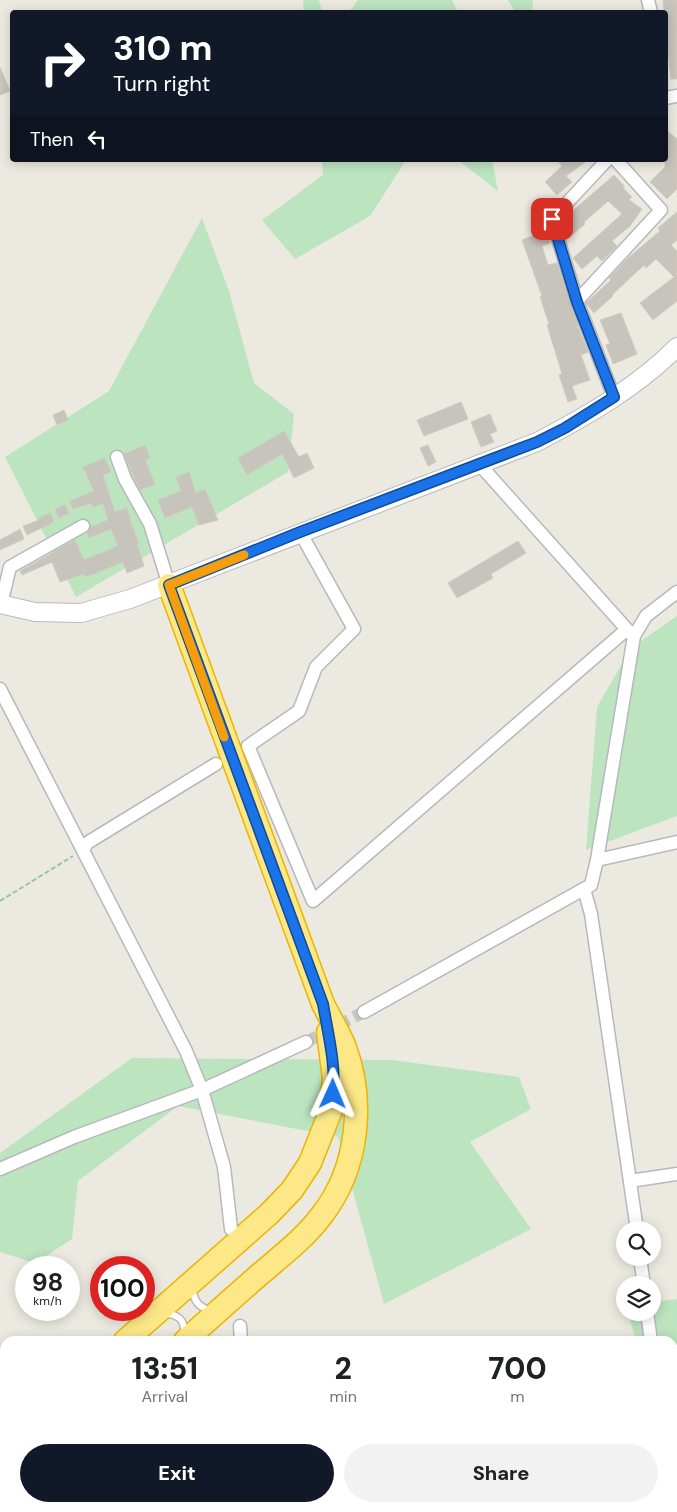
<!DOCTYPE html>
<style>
body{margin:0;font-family:"DM Sans",sans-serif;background:#f2f2f2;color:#202124;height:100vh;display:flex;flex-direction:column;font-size:19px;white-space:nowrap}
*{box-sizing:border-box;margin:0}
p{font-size:16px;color:#757577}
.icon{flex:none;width:28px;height:28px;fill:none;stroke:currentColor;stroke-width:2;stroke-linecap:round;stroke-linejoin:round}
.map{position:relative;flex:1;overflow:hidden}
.details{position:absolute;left:0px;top:1336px;width:678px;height:176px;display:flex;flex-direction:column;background:#fff;border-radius:15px 15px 0 0;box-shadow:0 2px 12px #0003}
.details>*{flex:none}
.guide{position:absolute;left:10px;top:10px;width:658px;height:152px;border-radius:5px;box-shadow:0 2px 12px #0003;background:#111827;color:#fff;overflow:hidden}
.buttons{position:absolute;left:616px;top:1221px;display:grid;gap:10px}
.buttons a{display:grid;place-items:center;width:45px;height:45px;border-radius:50%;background:#fff;box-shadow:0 2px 12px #0003;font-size:25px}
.speed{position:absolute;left:15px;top:1256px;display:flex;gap:10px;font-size:25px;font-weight:700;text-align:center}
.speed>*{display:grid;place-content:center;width:65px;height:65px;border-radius:50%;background:#fff;box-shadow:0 2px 12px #0003;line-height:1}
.speed small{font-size:12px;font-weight:400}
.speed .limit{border:8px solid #d22;background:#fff;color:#111}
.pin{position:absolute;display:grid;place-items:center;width:42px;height:42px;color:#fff;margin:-21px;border-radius:10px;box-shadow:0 2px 8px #0006}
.me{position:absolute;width:55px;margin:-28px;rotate:1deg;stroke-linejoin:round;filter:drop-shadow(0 0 4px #0008)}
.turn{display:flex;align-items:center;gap:18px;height:105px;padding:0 20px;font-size:22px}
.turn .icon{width:65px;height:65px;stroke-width:2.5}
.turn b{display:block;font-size:35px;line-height:42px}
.then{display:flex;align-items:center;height:48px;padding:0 20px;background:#0003;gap:10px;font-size:19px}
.eta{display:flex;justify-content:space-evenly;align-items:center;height:85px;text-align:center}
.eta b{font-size:30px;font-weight:800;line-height:35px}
.action{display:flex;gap:10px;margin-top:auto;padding:10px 20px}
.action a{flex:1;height:58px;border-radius:30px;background:#111827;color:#fff;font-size:20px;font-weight:800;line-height:58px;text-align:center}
.action a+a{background:#f2f2f2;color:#202124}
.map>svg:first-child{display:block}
.green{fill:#bce4bf}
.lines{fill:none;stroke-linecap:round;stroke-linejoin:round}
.stream{stroke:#9dccff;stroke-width:4}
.building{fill:#c7c4bd;stroke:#d0ccbe}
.street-tunnel{stroke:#c7c6c0;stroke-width:12;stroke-dasharray:12 6;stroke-linecap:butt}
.lane-casing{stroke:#b6b8bd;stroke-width:9}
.street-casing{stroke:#b6b8bd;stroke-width:15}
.secondary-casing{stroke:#b6b9bf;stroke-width:20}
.highway-casing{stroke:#ebb401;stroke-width:25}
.path{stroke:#95c5a7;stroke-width:2;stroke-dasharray:5 2.5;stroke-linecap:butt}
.lane{stroke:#fff;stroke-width:6}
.street{stroke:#fff;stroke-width:12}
.secondary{stroke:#fff;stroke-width:18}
.highway{stroke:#fce887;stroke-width:22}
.route-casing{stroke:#114b97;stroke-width:12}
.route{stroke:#1a73e8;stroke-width:9}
.slow{stroke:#f59e0b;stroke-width:9}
</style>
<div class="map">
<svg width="677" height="1512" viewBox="0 0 677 1512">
<rect width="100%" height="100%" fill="#eceae0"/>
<g class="green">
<polygon points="303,0 319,0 322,12 304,12"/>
<polygon points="358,0 452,0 458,12 349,12"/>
<polygon points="508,0 533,0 532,12 515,12"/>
<polygon points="322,160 406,160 370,216 295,259 262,220 323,175"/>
<polygon points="458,160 492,160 498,191"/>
<polygon points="202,218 229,291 254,383 294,414 288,472 76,597 5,457 109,391"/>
<polygon points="677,616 677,816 586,850 597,707 631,648"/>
<polygon points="132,1058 392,1060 519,1077 531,1109 470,1142 531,1229 384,1304 338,1137 178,1106 78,1181 72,1239 35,1263 0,1252 0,1153"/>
<polygon points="677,1299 677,1512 653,1512 651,1508 672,1508 672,1341 636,1341 628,1313 652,1312 653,1302"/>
<polygon points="185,1508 315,1508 318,1512 186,1512"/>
</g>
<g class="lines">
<polyline class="stream" points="23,1508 33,1512"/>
</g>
<g class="building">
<polygon points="663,0 677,0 677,79 671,79"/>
<polygon points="0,67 10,91 0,95"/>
<polygon points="665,129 677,139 677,189 667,199 650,182 665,167"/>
<polygon points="557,160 588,160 566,176 572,182 557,195 545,182 562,166"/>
<polygon points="614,175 625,187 623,188 632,197 629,200 642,209 630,226 612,241 617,246 602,261 597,256 582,269 573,258 622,214 608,201 584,222 585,224 572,235 561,221"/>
<polygon points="677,212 677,240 671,245 677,251 677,301 653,320 640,303 674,277 656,259 646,268 644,265 612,295 613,296 594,313 586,303 611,280 609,278 628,258 660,231 658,228"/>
<polygon points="543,218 550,243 542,246 548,265 557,263 578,326 574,329 578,327 588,352 581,355 590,380 572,386 577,399 568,402 559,375 562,374 547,325 549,324 540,297 542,296 522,240 535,235 531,222"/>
<polygon points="621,313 637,354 613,364 606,345 610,344 600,320"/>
<polygon points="461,402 468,419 424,436 417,420"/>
<polygon points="64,410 68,420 57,425 53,415"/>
<polygon points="490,414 497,431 490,434 494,442 481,447 471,422"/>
<polygon points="284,431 299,457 307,453 314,468 294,478 282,454 247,475 238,458"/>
<polygon points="145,445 150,458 145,460 155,484 140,490 124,454"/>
<polygon points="428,445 436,462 428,466 420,448"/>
<polygon points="105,458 111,472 103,475 115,512 127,508 131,521 130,521 139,543 137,544 144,566 127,573 123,562 86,577 84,574 60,582 52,562 22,575 20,571 75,540 84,560 118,546 111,529 89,538 87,533 91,527 108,520 103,503 93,507 91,503 73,509 70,501 94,491 83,467"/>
<polygon points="189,472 196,493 205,489 218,520 199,525 192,507 165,518 158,500 181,491 176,477"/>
<polygon points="65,505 69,513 59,518 55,509"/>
<polygon points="50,513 54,522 27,535 23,526 39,520 38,518"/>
<polygon points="20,529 24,539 0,550 0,540"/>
<polygon points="518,541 526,553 491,574 493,578 457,598 448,583"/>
</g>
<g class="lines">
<polyline class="street-tunnel" points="306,1042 364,1012"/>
<defs>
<g id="lane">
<path d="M 193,1288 C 193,1301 199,1308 211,1310"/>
<path d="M 165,1314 C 178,1314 185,1320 184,1333"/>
</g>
<g id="street">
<polyline points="648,0 651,12"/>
<polyline points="665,98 677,96"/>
<polyline points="607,160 552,219 577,301 614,397"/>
<polyline points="577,301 661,210 616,160"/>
<polyline points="117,457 125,479 150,524 169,585"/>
<polyline points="480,465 632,635"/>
<polyline points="300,532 354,629 316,667 299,711 248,746 313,901 626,630"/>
<polyline points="1,604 10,567 83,526"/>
<polyline points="0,689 186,1051 202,1090 224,1167 231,1229"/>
<polyline points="83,850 87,843 216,764"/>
<polyline points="597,860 677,842"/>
<polyline points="584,889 591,914 637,1230"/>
<polyline points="364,1012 591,885 597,860 634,636 646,616 677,592"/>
<polyline points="0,1169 74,1137 202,1090 306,1042"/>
<polyline points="630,1181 677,1174"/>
<polyline points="640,1258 644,1285"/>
<polyline points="647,1312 651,1341"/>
<polyline points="240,1326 241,1341"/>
<polyline points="0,1418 4,1427"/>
<polyline points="672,1451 677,1451"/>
<polyline points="255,1508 256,1512"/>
<polyline points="279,1508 300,1512"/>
<polyline points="460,1512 482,1508"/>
</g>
<path id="secondary" d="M 0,604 L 35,612 L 81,613 L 130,599 L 537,442 C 587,416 637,387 677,347"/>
<g id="highway">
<path d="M 169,585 L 323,1004 C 330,1018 338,1031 344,1045 C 365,1100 359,1167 322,1215 C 305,1238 281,1256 259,1275 C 234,1297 209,1319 185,1341"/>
<polyline points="125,1341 269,1214 292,1190 310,1163 331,1110 334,1078 328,1032"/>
<polyline points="0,1465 5,1460"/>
<polyline points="0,1490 5,1485"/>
</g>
</defs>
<use href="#lane" class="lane-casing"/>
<use href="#street" class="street-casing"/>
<use href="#secondary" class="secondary-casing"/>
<use href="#highway" class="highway-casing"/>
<polyline class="path" points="0,901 73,856"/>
<use href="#lane" class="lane"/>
<use href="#street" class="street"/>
<use href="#secondary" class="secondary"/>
<use href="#highway" class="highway"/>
</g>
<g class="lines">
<defs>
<path id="route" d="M 333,1094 C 336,1064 328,1034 323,1004 L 169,585 L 300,532 L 537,442 L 565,428 L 614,397 L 577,302 L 552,219"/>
</defs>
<use href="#route" class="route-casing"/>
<use href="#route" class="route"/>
<polyline class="slow" points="224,737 169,585 244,555"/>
</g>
</svg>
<div class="buttons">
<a><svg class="icon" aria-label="search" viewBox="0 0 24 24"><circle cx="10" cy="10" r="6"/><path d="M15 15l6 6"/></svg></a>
<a><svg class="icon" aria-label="layers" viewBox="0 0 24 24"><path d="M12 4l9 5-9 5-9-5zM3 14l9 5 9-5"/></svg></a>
</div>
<div class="speed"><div>98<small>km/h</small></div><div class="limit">100</div></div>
<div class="pin" style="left:552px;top:219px;background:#d93025"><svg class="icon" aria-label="arrive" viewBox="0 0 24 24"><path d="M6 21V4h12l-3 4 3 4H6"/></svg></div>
<svg class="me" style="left:333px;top:1094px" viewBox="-20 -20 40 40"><path d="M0-17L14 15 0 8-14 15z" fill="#1a73e8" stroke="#fff" stroke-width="4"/></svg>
<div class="guide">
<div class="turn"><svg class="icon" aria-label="right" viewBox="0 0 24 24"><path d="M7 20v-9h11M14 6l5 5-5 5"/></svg><div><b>310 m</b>Turn right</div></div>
<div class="then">Then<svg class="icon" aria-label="left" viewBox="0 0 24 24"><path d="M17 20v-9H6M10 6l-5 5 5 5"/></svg></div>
</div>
<section class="details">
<div class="eta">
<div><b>13:51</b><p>Arrival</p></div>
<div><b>2</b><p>min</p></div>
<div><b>700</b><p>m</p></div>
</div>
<div class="action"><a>Exit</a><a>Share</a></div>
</section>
</div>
